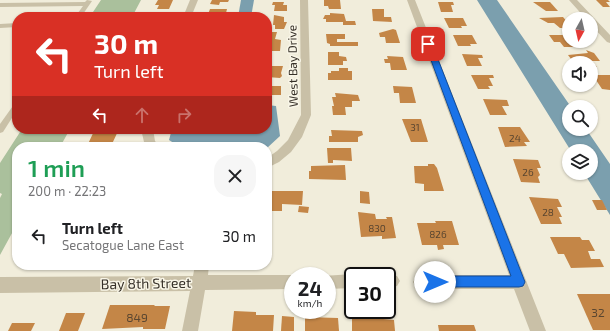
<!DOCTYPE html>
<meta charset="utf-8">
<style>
body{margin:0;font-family:"Exo 2",sans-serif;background:#f6f6f6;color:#202124;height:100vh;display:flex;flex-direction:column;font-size:15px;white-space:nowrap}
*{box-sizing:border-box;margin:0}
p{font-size:13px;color:#757577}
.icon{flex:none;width:22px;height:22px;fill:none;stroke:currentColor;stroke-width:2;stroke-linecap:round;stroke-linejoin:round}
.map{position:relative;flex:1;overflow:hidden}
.side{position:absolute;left:12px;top:142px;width:260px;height:128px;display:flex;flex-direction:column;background:#fff;border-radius:16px;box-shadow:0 1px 3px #0004}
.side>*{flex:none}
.top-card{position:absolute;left:12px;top:12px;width:260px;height:122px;border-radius:16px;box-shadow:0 1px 3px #0004;background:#d93025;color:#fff;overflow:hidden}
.needle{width:26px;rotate:188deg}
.tools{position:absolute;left:562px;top:12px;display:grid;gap:8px}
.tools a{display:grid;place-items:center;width:36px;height:36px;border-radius:50%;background:#fff;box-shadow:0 1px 3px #0004;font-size:20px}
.speed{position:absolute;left:284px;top:267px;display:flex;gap:8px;font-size:20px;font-weight:700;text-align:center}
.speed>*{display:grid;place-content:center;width:52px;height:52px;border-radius:50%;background:#fff;box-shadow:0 1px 3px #0004;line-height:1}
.speed small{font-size:10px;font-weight:400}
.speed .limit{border:2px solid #111;border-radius:6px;background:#fff;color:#111}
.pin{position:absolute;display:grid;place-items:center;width:34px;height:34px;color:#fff;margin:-17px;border-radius:8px;box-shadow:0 2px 6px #0006}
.me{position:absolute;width:44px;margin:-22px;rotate:90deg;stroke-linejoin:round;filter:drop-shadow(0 0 3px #0008)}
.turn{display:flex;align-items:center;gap:14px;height:84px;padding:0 16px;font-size:18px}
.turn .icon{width:52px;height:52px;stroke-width:2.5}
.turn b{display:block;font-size:28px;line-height:34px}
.lanes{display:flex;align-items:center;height:38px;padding:0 16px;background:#0003;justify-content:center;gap:20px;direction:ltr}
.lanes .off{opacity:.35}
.round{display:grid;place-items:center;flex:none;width:42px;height:42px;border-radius:16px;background:#f6f6f6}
.headline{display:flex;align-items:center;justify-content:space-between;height:68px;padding:0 16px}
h1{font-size:24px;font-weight:600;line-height:30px;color:#1e9e55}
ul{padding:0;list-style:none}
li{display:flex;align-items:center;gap:12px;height:52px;padding:0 16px}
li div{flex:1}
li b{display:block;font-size:15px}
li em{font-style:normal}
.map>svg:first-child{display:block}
.green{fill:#aac09c}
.water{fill:#7b9fae}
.building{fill:#c48647}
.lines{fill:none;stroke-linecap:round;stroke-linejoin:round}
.lane{fill:#c9c0a7;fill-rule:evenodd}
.street{fill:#c9c0a7;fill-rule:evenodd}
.route{fill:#1a73e8;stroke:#114b97}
.labels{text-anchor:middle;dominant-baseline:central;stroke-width:3;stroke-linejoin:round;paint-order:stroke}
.number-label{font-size:10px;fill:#5a4630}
.street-label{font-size:12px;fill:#363028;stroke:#f9f6e8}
.near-number-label{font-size:12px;fill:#5a4630}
.near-street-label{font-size:14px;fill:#363028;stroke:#f9f6e8}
</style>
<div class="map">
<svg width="610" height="331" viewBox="0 0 610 331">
<rect width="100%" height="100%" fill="#f1eddb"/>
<g class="green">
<polygon points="101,0 141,0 132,17 94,17 95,15 91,15"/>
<polygon points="22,129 70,129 60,147 17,147 17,224 0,255 0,198 2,194 0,193 0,163"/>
</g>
<g class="water">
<polygon points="241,0 254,0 251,17 238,17"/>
<polygon points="477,0 497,0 571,107 569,107 569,129 586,129 610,164 610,215 584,173 591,173 591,151 571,151"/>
<polygon points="267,105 276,106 280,136 267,148 180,147 169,140 172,129 267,129"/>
</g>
<g class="building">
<polygon points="158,0 173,0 169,9 157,9 159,5 155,5"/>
<polygon points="212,0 229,0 228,2 220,2 219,5 210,4"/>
<polygon points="324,0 340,0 341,9 329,9 328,6 324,6"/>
<polygon points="596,0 608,0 610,2 606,2 610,7 603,7"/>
<polygon points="273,2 284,2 283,5 287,5 287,11 274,11 275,5 272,5"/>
<polygon points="438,2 453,2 454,5 451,5 453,12 441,12"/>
<polygon points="533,2 550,2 558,11 546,11"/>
<polygon points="210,9 227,9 225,17 207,17"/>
<polygon points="372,9 384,9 384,17 391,17 392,22 373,21"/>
<polygon points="330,13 344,14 346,21 355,21 356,25 343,25 343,22 326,22 326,19 323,19 325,15 330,15"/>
<polygon points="274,15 284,17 284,22 287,22 284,29 275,29 275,25 273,25"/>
<polygon points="563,17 569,24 569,28 560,28 554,23 548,23 539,18"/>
<polygon points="444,18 463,18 467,26 461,26 462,28 449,28"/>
<polygon points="393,29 396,30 400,43 386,43 385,37 380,37 379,33"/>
<polygon points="268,32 277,32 275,39 281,40 280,51 270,51 270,49 267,49 271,43 268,43"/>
<polygon points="326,34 345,34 345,39 337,39 337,42 358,42 358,46 330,46 330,44 327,43"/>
<polygon points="453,35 472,35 477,44 470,44 471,46 458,46"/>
<polygon points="549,35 569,35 569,41 582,41 585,44 583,44 585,47 564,47 560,42 554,42"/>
<polygon points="586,50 594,53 600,61 592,61 597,67 591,67 591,63 580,63 577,59 571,59 568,55 588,53"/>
<polygon points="328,52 339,52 339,56 346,57 347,61 343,61 343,65 328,65"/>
<polygon points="462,54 482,55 483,58 478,58 482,66 467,66"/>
<polygon points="387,56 403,57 407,70 391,70 390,63 385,63 384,59 388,59"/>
<polygon points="267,66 283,66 281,73 282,76 280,78 267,77 269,71 267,71"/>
<polygon points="339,68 348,68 348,71 352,71 352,80 328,80 328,73 331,73 331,71 339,71"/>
<polygon points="471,75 493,75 494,78 489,78 493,86 488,86 490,89 478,89"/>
<polygon points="591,75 610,75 610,90 602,89 596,80 591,80"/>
<rect x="267" y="86" width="14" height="9"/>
<polygon points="393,86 412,87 416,103 400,103 399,93 394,93"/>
<polygon points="335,93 358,95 360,101 352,101 352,107 345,107 346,115 333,115 332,106 334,106 332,97 336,97"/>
<polygon points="483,99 507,100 509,106 502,106 507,115 490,115"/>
<polygon points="402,119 421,119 428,142 411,142"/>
<polygon points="498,127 520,127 530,142 524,142 527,146 505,147"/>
<polygon points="95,129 119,129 112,144 88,144"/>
<polygon points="331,130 362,131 363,135 358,137 358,142 329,142 329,136 332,136"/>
<polygon points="327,148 351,148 352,161 333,160 333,163 328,163"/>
<polygon points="513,159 538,160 541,168 537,168 540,175 538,177 540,183 521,182"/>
<polygon points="428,164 434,164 437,168 444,191 424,191 424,184 415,183 414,166 428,166"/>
<polygon points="345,165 346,180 309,179 309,171 311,171 311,166"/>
<polygon points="267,191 303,191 302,205 282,204 282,211 267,211"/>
<polygon points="360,191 369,192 370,204 360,203"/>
<polygon points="529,197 558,199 562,207 557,207 562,217 559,217 562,224 541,224"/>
<polygon points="592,200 602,200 607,210 597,210"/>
<polygon points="299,206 309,207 308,213 298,212"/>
<polygon points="358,212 375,214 376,219 387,219 386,217 392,217 396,238 382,239 382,236 361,237"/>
<polygon points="435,221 452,221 459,245 443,245 444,249 438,250 437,245 422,245 417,223 436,223"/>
<polygon points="550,237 580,237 582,240 589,240 595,251 588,251 591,259 600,259 604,267 571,268 564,254 558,254"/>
<polygon points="577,294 610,294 610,330 593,330"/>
<polygon points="110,305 155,305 154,306 170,306 165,329 143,329 143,327 102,329"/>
<polygon points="234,311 256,312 256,315 274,315 273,331 232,331"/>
<polygon points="66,313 85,313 78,331 59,331"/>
<polygon points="282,316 294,317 294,331 281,331"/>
<polygon points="352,316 394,320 395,331 352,331"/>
<polygon points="305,317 338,318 339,331 305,331"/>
<polygon points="12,323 35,323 31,331 8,331"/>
<polygon points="438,325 474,325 476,331 439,331"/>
</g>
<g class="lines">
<g class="lane">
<polygon points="87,0 92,1 81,17 75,17 83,6 0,7 0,3 85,2"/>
<polygon points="17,23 17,27 0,28 0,24"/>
<polygon points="15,103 17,103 17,110 3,132 0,133 0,124"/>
</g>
<g class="street">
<polygon points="190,0 198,0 191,17 183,17"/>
<polygon points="300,0 308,0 311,115 302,137 291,152 279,162 267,168 267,158 277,151 288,140 301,115"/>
<polygon points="407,0 415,0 546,331 530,331 514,289 421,289 416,287 413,282 416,277 421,275 509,275"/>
<polygon points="569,0 577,0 610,35 610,43 607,42 591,25 591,19 586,19"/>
<polygon points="141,129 153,129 155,141 160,147 148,147 144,142"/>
<polygon points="195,265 209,265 208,275 293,275 297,276 293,276 293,289 205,290 198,331 182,331 190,291 0,293 0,277 193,276"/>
<polygon points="353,274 358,276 353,276 353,288 327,289 327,276 323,276"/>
<polygon points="387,274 397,276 400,281 397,286 387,288 387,276 382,276"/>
</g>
</g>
<polygon class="route" points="428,42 432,44 525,282 523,286 519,287 435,287 431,286 429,282 431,278 435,276 511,276 425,44"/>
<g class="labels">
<g class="number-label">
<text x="415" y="127">31</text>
<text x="515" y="138">24</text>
<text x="528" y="172">26</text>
<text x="548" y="212">28</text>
<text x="377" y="228">830</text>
<text x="438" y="234">826</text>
</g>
<g class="street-label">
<text transform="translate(292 66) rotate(-91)">West Bay Drive</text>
</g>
<g class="near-number-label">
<text x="598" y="312">32</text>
<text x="137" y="317">849</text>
</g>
<g class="near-street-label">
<text transform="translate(146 283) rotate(-1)">Bay 8th Street</text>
</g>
</g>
</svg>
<div class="tools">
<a><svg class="needle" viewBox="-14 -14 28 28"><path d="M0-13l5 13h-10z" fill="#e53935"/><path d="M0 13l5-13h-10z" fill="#757577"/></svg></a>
<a><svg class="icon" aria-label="sound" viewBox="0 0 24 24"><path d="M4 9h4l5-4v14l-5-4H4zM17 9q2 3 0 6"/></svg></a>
<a><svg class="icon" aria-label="search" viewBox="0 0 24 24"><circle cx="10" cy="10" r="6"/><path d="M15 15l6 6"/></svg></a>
<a><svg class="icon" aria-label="layers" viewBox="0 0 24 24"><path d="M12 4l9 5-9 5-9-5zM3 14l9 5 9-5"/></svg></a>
</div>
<div class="speed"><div>24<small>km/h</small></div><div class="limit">30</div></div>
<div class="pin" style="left:428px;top:44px;background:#d93025"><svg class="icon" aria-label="arrive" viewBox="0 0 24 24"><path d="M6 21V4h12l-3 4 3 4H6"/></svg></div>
<svg class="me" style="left:435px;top:282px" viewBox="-20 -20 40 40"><circle r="19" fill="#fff"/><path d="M0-13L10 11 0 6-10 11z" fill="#1a73e8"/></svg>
<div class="top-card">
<div class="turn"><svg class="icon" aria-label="left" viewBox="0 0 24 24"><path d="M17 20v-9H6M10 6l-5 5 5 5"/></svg><div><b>30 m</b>Turn left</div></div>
<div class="lanes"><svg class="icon" aria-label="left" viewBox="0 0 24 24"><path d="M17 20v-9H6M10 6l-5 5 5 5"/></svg><svg class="icon off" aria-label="ahead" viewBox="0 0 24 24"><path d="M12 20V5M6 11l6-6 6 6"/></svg><svg class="icon off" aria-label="right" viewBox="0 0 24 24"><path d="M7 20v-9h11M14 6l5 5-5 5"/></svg></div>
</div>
<section class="side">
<div class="headline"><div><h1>1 min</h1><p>200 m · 22:23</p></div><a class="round"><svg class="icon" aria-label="close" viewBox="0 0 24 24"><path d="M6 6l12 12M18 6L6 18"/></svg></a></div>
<ul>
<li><svg class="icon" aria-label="left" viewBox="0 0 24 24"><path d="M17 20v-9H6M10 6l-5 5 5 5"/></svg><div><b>Turn left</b><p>Secatogue Lane East</p></div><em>30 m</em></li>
</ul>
</section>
</div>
